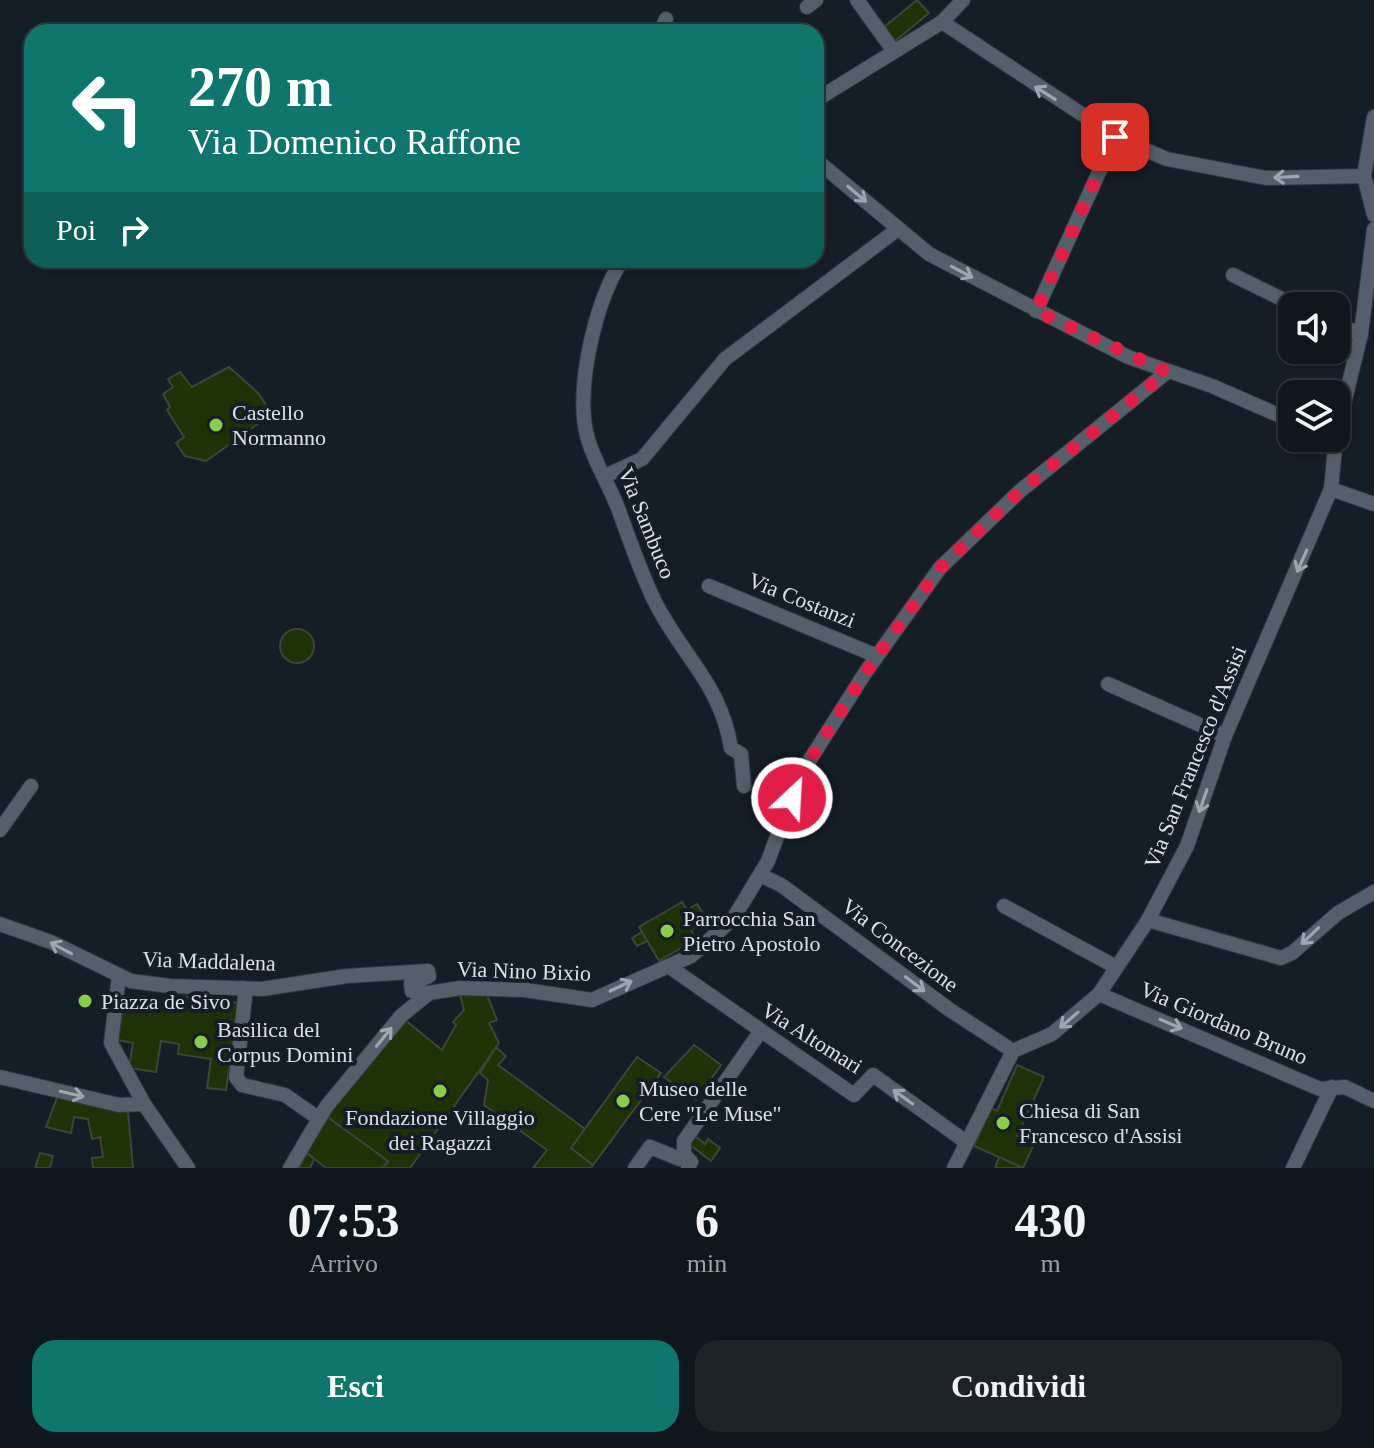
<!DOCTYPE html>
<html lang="it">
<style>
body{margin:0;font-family:"Times New Roman",serif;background:#1e232a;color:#f1f3f6;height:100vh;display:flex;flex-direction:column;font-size:30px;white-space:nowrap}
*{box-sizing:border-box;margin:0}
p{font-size:26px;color:#9c9fa4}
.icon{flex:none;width:44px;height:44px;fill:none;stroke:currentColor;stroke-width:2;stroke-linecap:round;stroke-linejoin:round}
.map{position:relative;height:1168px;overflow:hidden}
.drawer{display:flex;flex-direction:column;background:#10161d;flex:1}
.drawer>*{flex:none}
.top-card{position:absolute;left:24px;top:24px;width:800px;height:244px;border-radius:24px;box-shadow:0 2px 6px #0004,0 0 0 2px #30353b;background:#0f766e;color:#fff;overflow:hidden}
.buttons{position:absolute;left:1278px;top:292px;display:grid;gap:16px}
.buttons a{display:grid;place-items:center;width:72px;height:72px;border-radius:16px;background:#10161d;box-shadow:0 2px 6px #0004,0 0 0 2px #30353b;font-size:40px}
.pin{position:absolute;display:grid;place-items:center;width:68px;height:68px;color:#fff;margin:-34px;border-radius:16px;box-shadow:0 4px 12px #0006}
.me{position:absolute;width:88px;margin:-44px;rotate:25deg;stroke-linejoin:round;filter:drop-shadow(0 0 6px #0008)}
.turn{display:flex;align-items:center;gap:28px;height:168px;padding:0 32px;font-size:36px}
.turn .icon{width:104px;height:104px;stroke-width:2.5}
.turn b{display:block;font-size:56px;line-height:68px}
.then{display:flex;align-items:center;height:76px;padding:0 32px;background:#0003;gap:16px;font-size:30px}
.eta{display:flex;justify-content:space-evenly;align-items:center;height:136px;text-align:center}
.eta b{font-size:48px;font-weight:600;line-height:56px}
.button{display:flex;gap:16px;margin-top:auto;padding:16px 32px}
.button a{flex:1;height:92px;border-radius:24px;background:#0f766e;color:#fff;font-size:32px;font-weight:600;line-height:92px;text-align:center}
.button a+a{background:#1e232a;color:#f1f3f6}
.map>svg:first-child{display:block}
.building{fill:#1d3306;stroke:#3d4538;stroke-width:2}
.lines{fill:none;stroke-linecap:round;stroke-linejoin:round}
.minor-casing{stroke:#32373f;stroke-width:16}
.minor{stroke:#555f6b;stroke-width:14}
.oneway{stroke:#9ea6af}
.route{stroke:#e11d48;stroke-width:14;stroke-dasharray:0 25.2}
.poi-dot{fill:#89ce48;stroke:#151d27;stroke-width:3}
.labels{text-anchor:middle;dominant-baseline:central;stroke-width:8;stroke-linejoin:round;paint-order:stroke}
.poi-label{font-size:22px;fill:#dae0e7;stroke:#151d27;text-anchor:start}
.street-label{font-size:22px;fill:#dae0e7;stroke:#151d27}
</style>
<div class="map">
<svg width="1374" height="1168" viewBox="0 0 1374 1168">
<rect width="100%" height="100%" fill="#151d27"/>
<g class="building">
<polygon points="917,0 929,13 894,42 883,28"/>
<polygon points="229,367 258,393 272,414 206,461 185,456 176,443 184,437 167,410 170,407 163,394 173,387 168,379 180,372 192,387"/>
<circle cx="297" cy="646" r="17"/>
<polygon points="682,902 687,910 697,904 707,921 691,930 696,939 659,961 639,927"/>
<polygon points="642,932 647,941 637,946 632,938"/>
<polygon points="460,995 487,995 497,1020 489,1023 499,1043 410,1168 383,1168 388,1161 326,1116 406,1021 442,1050 456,1025 453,1022 464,1010"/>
<polygon points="180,996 239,1003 226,1090 207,1088 211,1059 178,1054 179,1044 161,1041 156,1072 129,1068 133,1043 118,1040 125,997 178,1005"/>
<polygon points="694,1045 721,1065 696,1100 664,1077"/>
<polygon points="496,1047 506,1056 498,1065 585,1129 571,1148 593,1165 591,1168 533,1168 547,1150 484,1105 488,1080 480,1073"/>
<polygon points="637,1057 661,1073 593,1165 571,1148"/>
<polygon points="1017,1065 1044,1077 1017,1136 1034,1144 1023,1168 974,1146 991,1108 997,1111"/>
<polygon points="58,1095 128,1111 133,1168 93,1168 92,1158 103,1157 100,1137 92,1139 88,1119 74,1117 71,1133 46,1127"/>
<polygon points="326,1116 388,1161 383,1168 326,1168 307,1153"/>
<polygon points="695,1136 705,1144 708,1139 720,1148 711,1161 689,1144"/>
<polygon points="40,1153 53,1156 50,1168 35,1168"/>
<polygon points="307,1153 314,1159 310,1168 299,1168"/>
<polygon points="999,1157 1023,1168 995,1168"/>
</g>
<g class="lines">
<defs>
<g id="minor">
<polyline points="857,0 893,50"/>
<polyline points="807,7 816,0"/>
<polyline points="942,22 1121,140 1167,159 1266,178 1364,176"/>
<polyline points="660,32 666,19"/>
<polyline points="816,100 942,22 963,0"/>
<polyline points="1374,117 1364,176 1374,215"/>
<polyline points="816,160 929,254 1128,357 1212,386 1292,421"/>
<path d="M 622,260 C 597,299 580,371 584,418 C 586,450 607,479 618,508 C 630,541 641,574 656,604 C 684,658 721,685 731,748 L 741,754 L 744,786"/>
<polyline points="1233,275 1296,306"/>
<polyline points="1036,311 1115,137"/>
<polyline points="1336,324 1361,334"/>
<polyline points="1336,436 1361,334 1374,229"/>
<polyline points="605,476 642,459 725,359 898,229"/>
<polyline points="1331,489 1374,504"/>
<polyline points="709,586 877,656"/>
<polyline points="1108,684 1225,736"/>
<polyline points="0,830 31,786"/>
<polyline points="760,875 781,885 950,1010 1013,1051"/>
<polyline points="1004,906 1116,967"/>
<polyline points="1148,920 1281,958 1292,953 1338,913 1374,892"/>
<polyline points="0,924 51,942 131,981 170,986 262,989 347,976 428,971 429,976 411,984 412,991 429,993"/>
<polyline points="671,968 854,1095 873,1075 966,1142"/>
<polyline points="119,976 111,1043 144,1104 188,1168"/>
<polyline points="243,988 245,997 236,1077 242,1085 285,1095 318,1118"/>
<polyline points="1099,994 1320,1089 1345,1087 1374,1101"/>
<polyline points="0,1077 119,1105 144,1104"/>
<polyline points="290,1168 326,1107 401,1016 429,993 460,988 525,990 592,1000 691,956 733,919 768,861 799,777 865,673 940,568 1020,491 1167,372"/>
<polyline points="635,1168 650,1147 680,1159"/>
<polyline points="688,1168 691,1162 684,1154 684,1141 760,1032"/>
<polyline points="954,1168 1013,1051 1052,1034 1099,994 1148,920 1187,846 1225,736 1331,489 1336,438"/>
<polyline points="1293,1168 1332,1087"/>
</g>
</defs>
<use href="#minor" class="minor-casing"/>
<use href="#minor" class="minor"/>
</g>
<defs><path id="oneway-shaft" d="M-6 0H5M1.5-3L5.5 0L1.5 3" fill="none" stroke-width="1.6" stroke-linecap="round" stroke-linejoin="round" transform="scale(2)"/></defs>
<g class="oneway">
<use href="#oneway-shaft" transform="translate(1045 93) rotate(-148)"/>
<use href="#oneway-shaft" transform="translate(1286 177) rotate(177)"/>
<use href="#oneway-shaft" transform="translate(857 194) rotate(40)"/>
<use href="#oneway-shaft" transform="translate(962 272) rotate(28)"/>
<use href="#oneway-shaft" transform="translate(1302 561) rotate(114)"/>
<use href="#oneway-shaft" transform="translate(1203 801) rotate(109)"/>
<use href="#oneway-shaft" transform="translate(1310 936) rotate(136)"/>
<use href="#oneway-shaft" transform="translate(61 948) rotate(-152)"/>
<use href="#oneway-shaft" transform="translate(915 984) rotate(37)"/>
<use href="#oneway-shaft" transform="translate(621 986) rotate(-25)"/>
<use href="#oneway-shaft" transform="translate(1069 1020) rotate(139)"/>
<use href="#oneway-shaft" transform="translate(1171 1024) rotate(23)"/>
<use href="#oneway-shaft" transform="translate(384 1037) rotate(-51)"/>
<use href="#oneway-shaft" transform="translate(72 1094) rotate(13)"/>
<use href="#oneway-shaft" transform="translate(903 1097) rotate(-144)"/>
</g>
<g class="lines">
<polyline class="route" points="792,798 799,777 865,673 940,568 1020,491 1167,372 1036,311 1115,137"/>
</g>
<g class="poi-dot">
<circle cx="216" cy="425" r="8"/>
<circle cx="667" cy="931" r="8"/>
<circle cx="85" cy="1001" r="8"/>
<circle cx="201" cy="1042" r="8"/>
<circle cx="440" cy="1091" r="8"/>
<circle cx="623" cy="1101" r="8"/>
<circle cx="1003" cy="1123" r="8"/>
</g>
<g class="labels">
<g class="poi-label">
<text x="232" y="412">Castello<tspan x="232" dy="25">Normanno</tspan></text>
<text x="683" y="918">Parrocchia San<tspan x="683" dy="25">Pietro Apostolo</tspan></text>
<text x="101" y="1001">Piazza de Sivo</text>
<text x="217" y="1029">Basilica del<tspan x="217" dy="25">Corpus Domini</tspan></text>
<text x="639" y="1088">Museo delle<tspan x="639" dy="25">Cere "Le Muse"</tspan></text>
<text x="1019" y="1110">Chiesa di San<tspan x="1019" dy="25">Francesco d'Assisi</tspan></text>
<text x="440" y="1117" text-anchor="middle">Fondazione Villaggio<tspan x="440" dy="25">dei Ragazzi</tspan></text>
</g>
<g class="street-label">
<text transform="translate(647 523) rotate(68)">Via Sambuco</text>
<text transform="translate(802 600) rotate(22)">Via Costanzi</text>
<text transform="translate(1195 757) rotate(-68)">Via San Francesco d'Assisi</text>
<text transform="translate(900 945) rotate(37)">Via Concezione</text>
<text transform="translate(209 961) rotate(2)">Via Maddalena</text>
<text transform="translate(524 971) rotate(2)">Via Nino Bixio</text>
<text transform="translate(1224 1023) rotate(23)">Via Giordano Bruno</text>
<text transform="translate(812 1038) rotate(32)">Via Altomari</text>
</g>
</g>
</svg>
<div class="buttons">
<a><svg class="icon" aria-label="sound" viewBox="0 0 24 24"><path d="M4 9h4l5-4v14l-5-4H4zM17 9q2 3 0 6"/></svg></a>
<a><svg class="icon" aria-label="layers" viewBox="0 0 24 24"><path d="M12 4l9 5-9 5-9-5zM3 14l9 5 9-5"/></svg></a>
</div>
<div class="pin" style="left:1115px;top:137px;background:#d93025"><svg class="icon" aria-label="arrive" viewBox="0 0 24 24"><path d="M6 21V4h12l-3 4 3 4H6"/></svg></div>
<svg class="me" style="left:792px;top:798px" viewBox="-20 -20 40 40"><circle r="17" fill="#e11d48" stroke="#fff" stroke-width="3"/><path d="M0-11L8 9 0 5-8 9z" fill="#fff"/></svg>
<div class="top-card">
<div class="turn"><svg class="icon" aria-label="left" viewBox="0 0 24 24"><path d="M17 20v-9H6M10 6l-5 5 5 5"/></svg><div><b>270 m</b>Via Domenico Raffone</div></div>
<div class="then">Poi<svg class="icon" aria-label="right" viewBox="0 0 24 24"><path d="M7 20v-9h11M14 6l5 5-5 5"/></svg></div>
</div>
</div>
<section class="drawer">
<div class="eta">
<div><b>07:53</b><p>Arrivo</p></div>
<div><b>6</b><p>min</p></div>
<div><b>430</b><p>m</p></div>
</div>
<div class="button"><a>Esci</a><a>Condividi</a></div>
</section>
